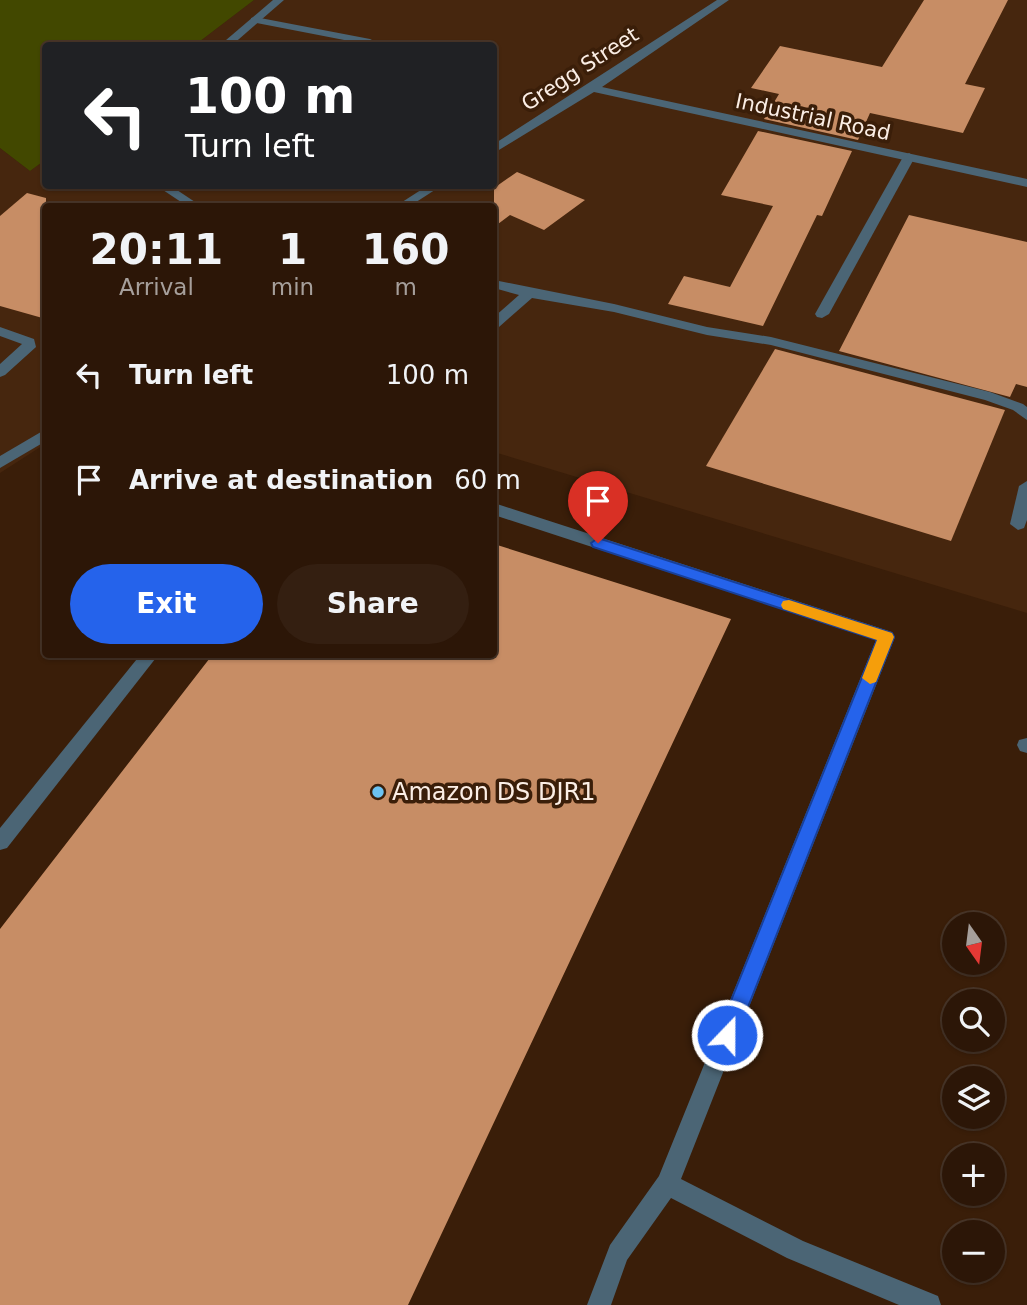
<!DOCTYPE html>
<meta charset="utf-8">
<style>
body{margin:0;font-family:"DejaVu Sans",sans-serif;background:#341f11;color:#f1f3f6;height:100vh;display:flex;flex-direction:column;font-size:26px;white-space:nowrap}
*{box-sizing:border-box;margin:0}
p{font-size:23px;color:#a69f9b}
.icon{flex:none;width:38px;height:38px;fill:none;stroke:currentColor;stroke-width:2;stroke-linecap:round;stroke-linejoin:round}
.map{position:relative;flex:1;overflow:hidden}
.sheet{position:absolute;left:42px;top:203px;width:455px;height:455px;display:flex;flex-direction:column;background:#2c1607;border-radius:7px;box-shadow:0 2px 5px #0004,0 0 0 2px #483528}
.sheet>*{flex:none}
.hud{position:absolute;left:42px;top:42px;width:455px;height:147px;border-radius:7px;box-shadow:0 2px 5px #0004,0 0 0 2px #483528;background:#202124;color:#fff;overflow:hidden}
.needle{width:46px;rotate:166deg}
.buttons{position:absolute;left:942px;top:912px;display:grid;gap:14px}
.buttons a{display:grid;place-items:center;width:63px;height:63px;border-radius:50%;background:#2c1607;box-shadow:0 2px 5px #0004,0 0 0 2px #483528;font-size:35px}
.pin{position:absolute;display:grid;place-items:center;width:60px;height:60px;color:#fff;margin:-72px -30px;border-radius:50% 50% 50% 0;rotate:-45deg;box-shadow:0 0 7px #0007}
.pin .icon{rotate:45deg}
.me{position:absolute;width:77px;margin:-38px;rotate:22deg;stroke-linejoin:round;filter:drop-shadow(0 0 5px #0008)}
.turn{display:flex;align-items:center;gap:24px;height:147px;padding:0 28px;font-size:32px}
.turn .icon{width:91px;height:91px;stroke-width:2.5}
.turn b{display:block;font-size:49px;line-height:60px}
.eta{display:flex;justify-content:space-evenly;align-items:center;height:119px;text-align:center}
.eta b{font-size:42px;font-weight:700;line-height:49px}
.primary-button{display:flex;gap:14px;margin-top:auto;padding:14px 28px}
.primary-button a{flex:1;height:80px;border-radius:42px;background:#2563eb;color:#fff;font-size:28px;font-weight:700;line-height:80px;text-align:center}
.primary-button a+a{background:#341f11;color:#f1f3f6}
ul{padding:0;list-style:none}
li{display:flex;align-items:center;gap:21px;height:105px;padding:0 28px}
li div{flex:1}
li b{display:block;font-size:26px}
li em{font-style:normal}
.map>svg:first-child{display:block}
.built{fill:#46260e}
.green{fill:#424800}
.building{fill:#c78d65}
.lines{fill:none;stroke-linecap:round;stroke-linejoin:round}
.lane{fill:#4b6575;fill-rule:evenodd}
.street{fill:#4b6575;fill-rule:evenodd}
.route{fill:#2563eb;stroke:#184099;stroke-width:2}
.slow{fill:#f59e0b}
.poi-dot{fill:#6cc3f2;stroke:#3a1e09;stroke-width:2.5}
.labels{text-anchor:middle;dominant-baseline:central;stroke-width:7;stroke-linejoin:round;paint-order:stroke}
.far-street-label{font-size:21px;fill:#fbeee5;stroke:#3a1e09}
.poi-label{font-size:24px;fill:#fbeee5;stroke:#3a1e09;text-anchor:start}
</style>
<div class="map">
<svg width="1027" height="1305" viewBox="0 0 1027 1305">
<rect width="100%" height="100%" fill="#3a1e09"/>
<polygon class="built" points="254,0 1027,0 1027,613 494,452 494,206 46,206 45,444 0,473 0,148 30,171 45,160 46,186 494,186 494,46 195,45"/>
<polygon class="green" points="0,0 254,0 195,45 46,46 45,160 30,171 0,148"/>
<g class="building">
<polygon points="924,0 1008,0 965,84 985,88 963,133 870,113 858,140 764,119 779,94 751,88 780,46 882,67"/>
<polygon points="758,131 852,151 822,216 817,215 763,326 668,304 684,276 730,287 773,206 721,195"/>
<polygon points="517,172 585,200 544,230 510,215 494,227 494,188"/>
<polygon points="27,193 46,198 46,319 0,306 0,216"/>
<polygon points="909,215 1027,242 1027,387 1016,384 1010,397 839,351"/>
<polygon points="775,349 1005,410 951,541 706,466"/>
<polygon points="494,544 731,619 408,1305 0,1305 0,929 213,654 494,654"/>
</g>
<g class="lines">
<g class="lane">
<polygon points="255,17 370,39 376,42 370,45 251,22 251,18"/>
<polygon points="909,153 915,157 829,314 822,318 817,317 815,314 903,157"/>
<polygon points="157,186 171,186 201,206 187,206"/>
<polygon points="494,280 614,304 707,327 771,337 990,392 1023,404 1027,407 1027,420 1013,410 985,400 771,345 707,335 614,312 532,298 499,327 494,328 494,317 519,295 494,288"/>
<polygon points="0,327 34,339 36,347 5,375 0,377 0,364 22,344 0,336"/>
<polygon points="1027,481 1027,520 1024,528 1018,530 1010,524 1019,486"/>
<polygon points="494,503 892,632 895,637 681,1179 803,1241 938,1296 941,1305 899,1305 787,1258 671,1198 627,1260 611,1305 587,1305 610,1245 659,1176 876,640 494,515"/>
<polygon points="141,654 159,654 7,848 0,850 0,828"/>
</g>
<g class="street">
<polygon points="273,0 284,0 231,46 219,46"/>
<polygon points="717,0 729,0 602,87 1027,179 1027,187 594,92 494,153 494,144"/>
<polygon points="427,186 441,186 410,206 396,206"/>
<polygon points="46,429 46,441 0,468 0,456"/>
<polygon points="1027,738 1027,753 1020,751 1017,745 1019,740"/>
</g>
</g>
<polygon class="route" points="598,538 892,633 894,637 737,1035 734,1041 727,1044 720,1041 717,1035 877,640 593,547 591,543"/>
<polygon class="slow" points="789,600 892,633 894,637 876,682 870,684 862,678 877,640 783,609 781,605 783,601"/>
<circle class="poi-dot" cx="378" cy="792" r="7"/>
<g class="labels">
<g class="far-street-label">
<text transform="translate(580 69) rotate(-33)">Gregg Street</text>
<text transform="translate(813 117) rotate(12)">Industrial Road</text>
</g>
<g class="poi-label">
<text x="392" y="792">Amazon DS DJR1</text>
</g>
</g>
</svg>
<div class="buttons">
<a><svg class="needle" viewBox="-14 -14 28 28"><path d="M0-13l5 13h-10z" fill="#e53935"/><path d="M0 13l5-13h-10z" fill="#a69f9b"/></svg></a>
<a><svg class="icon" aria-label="search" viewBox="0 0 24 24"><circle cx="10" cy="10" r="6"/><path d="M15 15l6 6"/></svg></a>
<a><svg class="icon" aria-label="layers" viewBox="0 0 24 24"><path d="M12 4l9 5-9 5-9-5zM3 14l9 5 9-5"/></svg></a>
<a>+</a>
<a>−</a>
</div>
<div class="pin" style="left:598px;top:543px;background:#d93025"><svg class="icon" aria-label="arrive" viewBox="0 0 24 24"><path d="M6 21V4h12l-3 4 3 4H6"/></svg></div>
<svg class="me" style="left:727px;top:1035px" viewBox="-20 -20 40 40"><circle r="17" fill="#2563eb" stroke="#fff" stroke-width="3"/><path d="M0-11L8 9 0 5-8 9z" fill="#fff"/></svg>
<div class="hud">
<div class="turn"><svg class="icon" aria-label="left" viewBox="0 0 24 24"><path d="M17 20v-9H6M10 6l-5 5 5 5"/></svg><div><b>100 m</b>Turn left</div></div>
</div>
<section class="sheet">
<div class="eta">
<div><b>20:11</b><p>Arrival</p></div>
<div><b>1</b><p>min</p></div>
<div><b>160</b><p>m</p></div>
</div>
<ul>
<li><svg class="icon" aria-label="left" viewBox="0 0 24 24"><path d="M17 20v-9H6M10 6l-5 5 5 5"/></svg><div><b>Turn left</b></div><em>100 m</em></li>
<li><svg class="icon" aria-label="arrive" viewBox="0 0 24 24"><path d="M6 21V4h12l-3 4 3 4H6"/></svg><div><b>Arrive at destination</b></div><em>60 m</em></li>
</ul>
<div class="primary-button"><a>Exit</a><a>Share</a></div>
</section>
</div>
